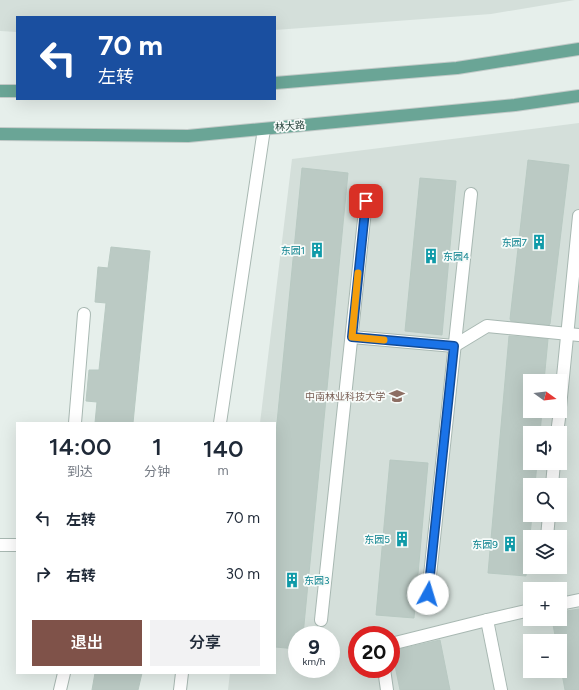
<!DOCTYPE html>
<html lang="zh">
<meta charset="utf-8">
<style>
body{margin:0;font-family:Figtree,"Noto Sans SC",sans-serif;background:#f2f2f3;color:#1f2937;height:100vh;display:flex;flex-direction:column;font-size:15px;white-space:nowrap}
*{box-sizing:border-box;margin:0}
p{font-size:13px;color:#747a83}
.icon{flex:none;width:22px;height:22px;fill:none;stroke:currentColor;stroke-width:2;stroke-linecap:round;stroke-linejoin:round}
.map{position:relative;flex:1;overflow:hidden}
.details{position:absolute;left:16px;top:422px;width:260px;height:252px;display:flex;flex-direction:column;background:#fff;border-radius:0px;box-shadow:0 4px 16px #0002}
.details>*{flex:none}
.hud{position:absolute;left:16px;top:16px;width:260px;height:84px;border-radius:0px;box-shadow:0 4px 16px #0002;background:#1a4fa0;color:#fff;overflow:hidden}
.needle{width:26px;rotate:105deg}
.tools{position:absolute;left:523px;top:374px;display:grid;gap:8px}
.tools a{display:grid;place-items:center;width:44px;height:44px;border-radius:0px;background:#fff;box-shadow:0 4px 16px #0002;font-size:20px}
.speed{position:absolute;left:288px;top:626px;display:flex;gap:8px;font-size:20px;font-weight:700;text-align:center}
.speed>*{display:grid;place-content:center;width:52px;height:52px;border-radius:50%;background:#fff;box-shadow:0 4px 16px #0002;line-height:1}
.speed small{font-size:10px;font-weight:400}
.speed .limit{border:6px solid #d22;background:#fff;color:#111}
.pin{position:absolute;display:grid;place-items:center;width:34px;height:34px;color:#fff;margin:-17px;border-radius:8px;box-shadow:0 2px 6px #0006}
.me{position:absolute;width:44px;margin:-22px;rotate:6deg;stroke-linejoin:round;filter:drop-shadow(0 0 3px #0008)}
.turn{display:flex;align-items:center;gap:14px;height:84px;padding:0 16px;font-size:18px}
.turn .icon{width:52px;height:52px;stroke-width:2.5}
.turn b{display:block;font-size:28px;line-height:34px}
.eta{display:flex;justify-content:space-evenly;align-items:center;height:68px;text-align:center}
.eta b{font-size:24px;font-weight:600;line-height:28px}
.primary-button{display:flex;gap:8px;margin-top:auto;padding:8px 16px}
.primary-button a{flex:1;height:46px;border-radius:0px;background:#7f5249;color:#fff;font-size:16px;font-weight:600;line-height:46px;text-align:center}
.primary-button a+a{background:#f2f2f3;color:#1f2937}
ul{padding:0;list-style:none}
li{display:flex;align-items:center;gap:12px;height:56px;padding:0 16px}
li div{flex:1}
li b{display:block;font-size:15px}
li em{font-style:normal}
.map>svg:first-child{display:block}
.built{fill:#d4dfda;fill-rule:evenodd}
.building{fill:#bbcac4;stroke:#b8c9c2}
.lines{fill:none;stroke-linecap:round;stroke-linejoin:round}
.minor-casing{stroke:#a8b8b2;stroke-width:14}
.major-casing{stroke:#c2cac8;stroke-width:14}
.minor{stroke:#fff;stroke-width:12}
.major{stroke:#6aa596;stroke-width:12}
.route-casing{stroke:#114b97;stroke-width:10}
.route{stroke:#1a73e8;stroke-width:7}
.slow{stroke:#f59e0b;stroke-width:7}
.labels{text-anchor:middle;dominant-baseline:central;stroke-width:3.5;stroke-linejoin:round;paint-order:stroke}
.street-label{font-size:10px;fill:#24423a;stroke:#f7fbf9}
.culture-label{font-size:10px;fill:#0d838f;stroke:#f7fbf9;text-anchor:end}
.education-label{font-size:10px;fill:#785e54;stroke:#f7fbf9;text-anchor:end}
</style>
<div class="map">
<svg width="579" height="690" viewBox="0 0 579 690">
<rect width="100%" height="100%" fill="#e6efeb"/>
<g class="built">
<polygon points="0,0 575,0 491,14 275,30 275,17 17,17 17,32 0,31"/>
<path d="M 579,123 L 579,690 L 228,690 L 230,673 L 275,673 L 275,423 L 260,423 L 292,159 ZM 530,381 L 560,381 L 560,411 L 530,411 ZM 530,433 L 560,433 L 560,463 L 530,463 ZM 530,485 L 560,485 L 560,515 L 530,515 ZM 530,537 L 560,537 L 560,567 L 530,567 ZM 530,589 L 560,589 L 560,619 L 530,619 ZM 297,635 L 331,635 L 331,669 L 297,669 ZM 357,635 L 391,635 L 391,669 L 357,669 ZM 530,641 L 560,641 L 560,671 L 530,671 Z"/>
</g>
<g class="building">
<polygon points="528,160 569,165 550,324 549,325 511,321 510,319"/>
<polygon points="302,168 348,173 303,635 297,635 297,649 275,647 275,443"/>
<polygon points="420,178 456,181 442,335 405,331"/>
<polygon points="111,247 150,251 133,423 95,423 97,402 86,401 89,370 99,370 106,303 95,302 98,267 108,268"/>
<polygon points="509,336 548,339 544,381 530,381 530,411 542,411 540,433 530,433 530,463 537,463 535,485 530,485 530,515 532,515 526,576 488,573"/>
<polygon points="390,460 428,463 414,618 376,615"/>
<polygon points="579,609 579,690 565,690 560,663 560,641 556,641 552,619 560,619 560,612"/>
<polygon points="440,640 450,690 400,690 392,651"/>
<polygon points="95,673 142,673 138,690 92,690"/>
</g>
<g class="lines">
<defs>
<g id="minor">
<polyline points="352,337 454,346 487,326 579,335"/>
<polyline points="560,407 579,216"/>
<polyline points="75,423 84,314"/>
<polyline points="220,423 264,129"/>
<polyline points="557,433 560,411"/>
<polyline points="552,485 554,463"/>
<polyline points="547,537 549,515"/>
<polyline points="0,545 17,545"/>
<polyline points="428,594 471,194"/>
<polyline points="560,604 579,600"/>
<polyline points="321,620 366,201"/>
<polyline points="487,620 501,690"/>
<polyline points="391,644 487,620 530,610"/>
<polyline points="384,669 387,690"/>
<polyline points="60,690 64,673"/>
<polyline points="180,690 182,673"/>
</g>
<g id="major">
<polyline points="275,83 457,68 579,49"/>
<polyline points="0,91 17,91"/>
<polyline points="0,134 188,136 515,105 579,96"/>
</g>
</defs>
<use href="#minor" class="minor-casing"/>
<use href="#major" class="major-casing"/>
<use href="#minor" class="minor"/>
<use href="#major" class="major"/>
</g>
<g class="lines">
<defs>
<polyline id="route" points="366,201 352,337 454,346 428,594"/>
</defs>
<use href="#route" class="route-casing"/>
<use href="#route" class="route"/>
<polyline class="slow" points="358,273 352,337 384,340"/>
</g>
<defs>
<symbol id="building-bare" viewBox="-9 -9 18 18"><path d="M-4-6H4V6H1V3H-1V6H-4ZM-2.5-4.3h1.7v1.8h-1.7ZM.8-4.3h1.7v1.8H.8ZM-2.5-1h1.7V.8h-1.7ZM.8-1h1.7V.8H.8Z" fill="#0f9aa8" stroke="#f7fbf9" stroke-width="2.5" paint-order="stroke"/></symbol>
<symbol id="university-bare" viewBox="-9 -9 18 18"><path d="M0-5L7-2L0 1L-7-2ZM-4 1L0 2.5L4 1V4Q0 6-4 4Z" fill="#8d6e63" stroke="#f7fbf9" stroke-width="2.5" paint-order="stroke"/></symbol>
</defs>
<g fill-rule="evenodd">
<use href="#building-bare" x="528" y="231" width="22" height="22"/>
<use href="#building-bare" x="306" y="239" width="22" height="22"/>
<use href="#building-bare" x="420" y="245" width="22" height="22"/>
<use href="#university-bare" x="386" y="385" width="22" height="22"/>
<use href="#building-bare" x="391" y="528" width="22" height="22"/>
<use href="#building-bare" x="499" y="533" width="22" height="22"/>
<use href="#building-bare" x="281" y="569" width="22" height="22"/>
</g>
<g class="labels">
<g class="street-label">
<text transform="translate(290 126) rotate(-5)">林大路</text>
</g>
<g class="culture-label">
<text x="527" y="242">东园7</text>
<text x="305" y="250">东园1</text>
<text x="443" y="256" text-anchor="start">东园4</text>
<text x="390" y="539">东园5</text>
<text x="498" y="544">东园9</text>
<text x="304" y="580" text-anchor="start">东园3</text>
</g>
<g class="education-label">
<text x="385" y="396">中南林业科技大学</text>
</g>
</g>
</svg>
<div class="tools">
<a><svg class="needle" viewBox="-14 -14 28 28"><path d="M0-13l5 13h-10z" fill="#e53935"/><path d="M0 13l5-13h-10z" fill="#747a83"/></svg></a>
<a><svg class="icon" aria-label="sound" viewBox="0 0 24 24"><path d="M4 9h4l5-4v14l-5-4H4zM17 9q2 3 0 6"/></svg></a>
<a><svg class="icon" aria-label="search" viewBox="0 0 24 24"><circle cx="10" cy="10" r="6"/><path d="M15 15l6 6"/></svg></a>
<a><svg class="icon" aria-label="layers" viewBox="0 0 24 24"><path d="M12 4l9 5-9 5-9-5zM3 14l9 5 9-5"/></svg></a>
<a>+</a>
<a>−</a>
</div>
<div class="speed"><div>9<small>km/h</small></div><div class="limit">20</div></div>
<div class="pin" style="left:366px;top:201px;background:#d93025"><svg class="icon" aria-label="arrive" viewBox="0 0 24 24"><path d="M6 21V4h12l-3 4 3 4H6"/></svg></div>
<svg class="me" style="left:428px;top:594px" viewBox="-20 -20 40 40"><circle r="19" fill="#fff"/><path d="M0-13L10 11 0 6-10 11z" fill="#1a73e8"/></svg>
<div class="hud">
<div class="turn"><svg class="icon" aria-label="left" viewBox="0 0 24 24"><path d="M17 20v-9H6M10 6l-5 5 5 5"/></svg><div><b>70 m</b>左转</div></div>
</div>
<section class="details">
<div class="eta">
<div><b>14:00</b><p>到达</p></div>
<div><b>1</b><p>分钟</p></div>
<div><b>140</b><p>m</p></div>
</div>
<ul>
<li><svg class="icon" aria-label="left" viewBox="0 0 24 24"><path d="M17 20v-9H6M10 6l-5 5 5 5"/></svg><div><b>左转</b></div><em>70 m</em></li>
<li><svg class="icon" aria-label="right" viewBox="0 0 24 24"><path d="M7 20v-9h11M14 6l5 5-5 5"/></svg><div><b>右转</b></div><em>30 m</em></li>
</ul>
<div class="primary-button"><a>退出</a><a>分享</a></div>
</section>
</div>
